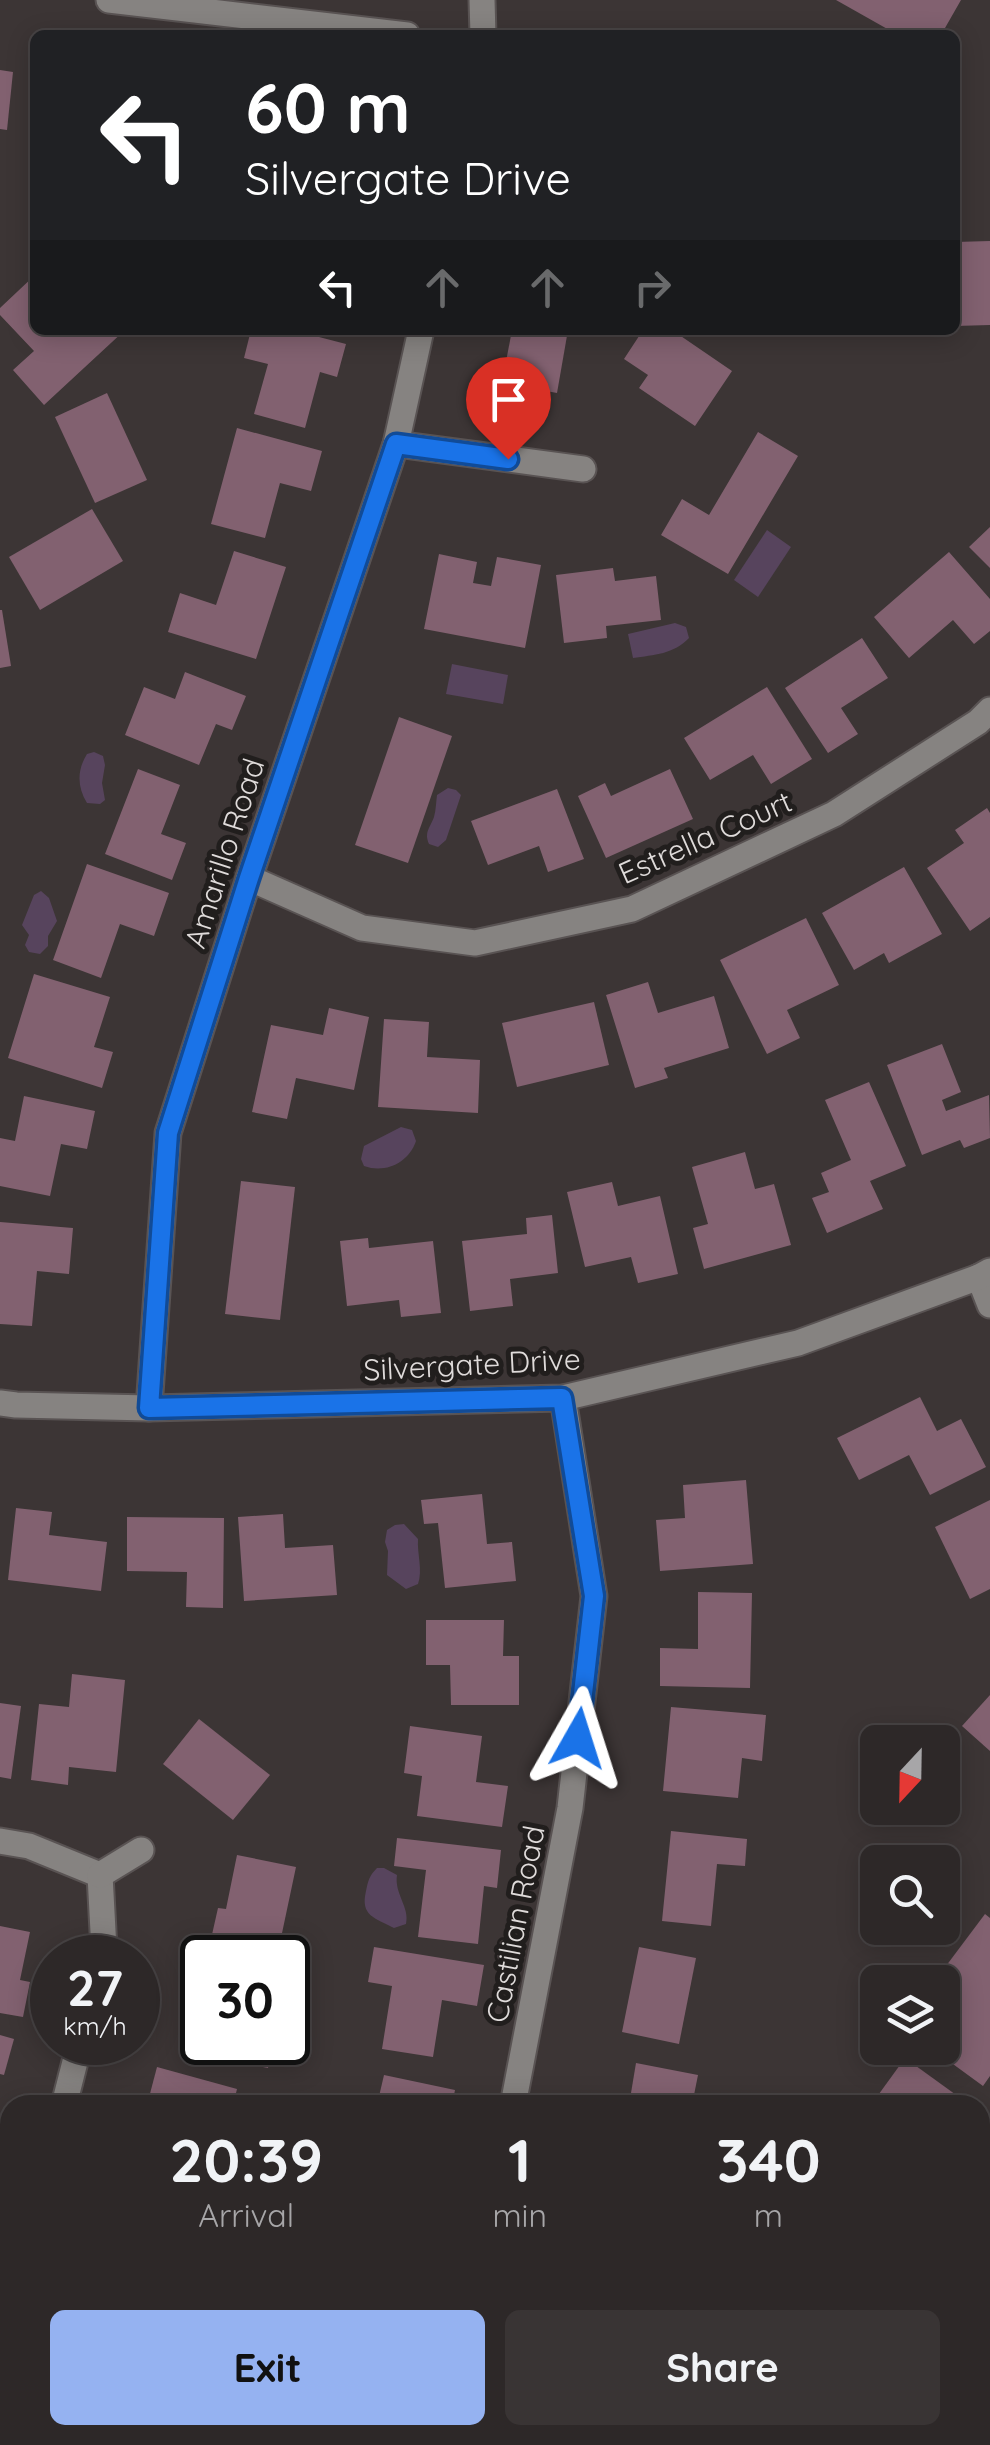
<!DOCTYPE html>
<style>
body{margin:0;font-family:Quicksand,sans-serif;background:#393434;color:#f1f3f6;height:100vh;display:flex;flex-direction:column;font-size:38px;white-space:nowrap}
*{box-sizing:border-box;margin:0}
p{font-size:32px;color:#a7a6a8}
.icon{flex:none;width:55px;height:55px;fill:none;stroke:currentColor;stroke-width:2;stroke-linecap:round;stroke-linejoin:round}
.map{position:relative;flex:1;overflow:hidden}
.side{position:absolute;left:0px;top:2095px;width:990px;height:350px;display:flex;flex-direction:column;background:#2d2828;border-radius:30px 30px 0 0;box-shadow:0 5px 25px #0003,0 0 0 2px #484445}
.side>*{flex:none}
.hud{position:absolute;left:30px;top:30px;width:930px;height:305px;border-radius:15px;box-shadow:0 5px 25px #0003,0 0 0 2px #484445;background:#202124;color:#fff;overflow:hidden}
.needle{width:65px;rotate:202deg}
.controls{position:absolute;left:860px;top:1725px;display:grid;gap:20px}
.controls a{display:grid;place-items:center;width:100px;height:100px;border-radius:15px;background:#2d2828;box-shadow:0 5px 25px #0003,0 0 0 2px #484445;font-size:50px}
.speed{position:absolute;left:30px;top:1935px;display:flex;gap:20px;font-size:50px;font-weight:700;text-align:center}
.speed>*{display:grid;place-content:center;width:130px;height:130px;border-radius:50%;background:#2d2828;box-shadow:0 5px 25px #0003,0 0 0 2px #484445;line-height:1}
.speed small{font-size:25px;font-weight:400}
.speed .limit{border:5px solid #111;border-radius:15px;background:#fff;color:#111}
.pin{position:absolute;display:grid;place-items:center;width:85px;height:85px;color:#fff;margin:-102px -42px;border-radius:50% 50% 50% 0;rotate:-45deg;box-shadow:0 0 10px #0007}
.pin .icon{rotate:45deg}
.me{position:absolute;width:110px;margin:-55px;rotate:6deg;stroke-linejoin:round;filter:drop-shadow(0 0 8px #0008)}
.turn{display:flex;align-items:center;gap:35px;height:210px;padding:0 50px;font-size:45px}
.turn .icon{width:130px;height:130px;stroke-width:2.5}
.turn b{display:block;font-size:70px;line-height:85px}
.lanes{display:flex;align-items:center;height:95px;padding:0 50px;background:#0003;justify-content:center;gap:50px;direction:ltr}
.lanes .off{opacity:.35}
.eta{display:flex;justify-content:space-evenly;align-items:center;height:170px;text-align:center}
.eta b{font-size:60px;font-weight:700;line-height:70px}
.action{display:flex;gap:20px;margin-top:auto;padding:20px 50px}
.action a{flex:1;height:115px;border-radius:15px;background:#95b2f1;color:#111;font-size:40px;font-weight:700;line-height:115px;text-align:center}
.action a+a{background:#393434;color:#f1f3f6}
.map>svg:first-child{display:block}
.water{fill:#57445d}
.building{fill:#826170}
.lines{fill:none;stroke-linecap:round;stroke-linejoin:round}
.minor-casing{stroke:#595353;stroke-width:29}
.minor{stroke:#868381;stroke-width:25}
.route-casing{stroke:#114b97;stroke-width:25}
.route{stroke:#1a73e8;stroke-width:18}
.labels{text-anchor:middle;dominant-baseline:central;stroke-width:10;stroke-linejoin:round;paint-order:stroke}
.street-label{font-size:30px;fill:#dfdbda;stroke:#211e1d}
</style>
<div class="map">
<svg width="990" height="2445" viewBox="0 0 990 2445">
<rect width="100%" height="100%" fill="#3c3535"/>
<g class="water">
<polygon points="767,530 791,547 758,597 734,580"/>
<path d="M 675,623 L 686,627 L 689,638 C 674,654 654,655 633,658 L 628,634 Z"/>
<polygon points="452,664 508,675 503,704 446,694"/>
<path d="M 94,752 L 103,756 L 105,765 L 102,783 L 105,800 L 100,804 L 87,803 C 77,787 77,770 87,754 Z"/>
<path d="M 448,788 L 456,790 L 461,795 L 446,840 L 438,847 L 429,844 C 424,832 430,828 434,817 C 436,810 436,802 437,795 Z"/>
<polygon points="41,891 49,898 57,921 48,936 48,946 40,954 29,952 25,945 29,935 22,925 34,895"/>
<path d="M 401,1127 L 412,1130 L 416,1141 C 409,1162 386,1174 364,1166 L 361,1159 L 364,1146 Z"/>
<path d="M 404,1524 L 418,1539 C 417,1554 423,1570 418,1584 L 406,1589 L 387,1575 L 388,1551 L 385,1542 L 387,1530 L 395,1525 Z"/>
<path d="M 377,1868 L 384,1868 L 397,1875 C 394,1894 410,1907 406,1924 L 394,1928 C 375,1918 360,1916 366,1891 C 368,1881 369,1876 377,1868 Z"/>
</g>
<g class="building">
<polygon points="836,0 961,0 941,35 929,35 917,28 914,35 898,35"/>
<polygon points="0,70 13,72 7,130 0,129"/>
<polygon points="990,241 990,325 955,326 955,242"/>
<polygon points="35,275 35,330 125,330 44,405 13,370 34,351 0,315 0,308"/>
<polygon points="251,330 292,330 346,344 337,377 320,372 305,428 254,414 268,364 244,358"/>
<polygon points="512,330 568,330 557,393 502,383"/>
<polygon points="643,330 672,330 732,371 695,426 639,388 648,375 624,359"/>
<polygon points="107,393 147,480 95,503 55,417"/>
<polygon points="237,428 322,451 311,491 280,483 265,538 211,524"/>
<polygon points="758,432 798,456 728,574 661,535 682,499 709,515"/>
<polygon points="92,509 123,561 40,610 9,557"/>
<polygon points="990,527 990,568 969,547"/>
<polygon points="234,551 286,567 256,659 168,632 180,593 216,605"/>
<polygon points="949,552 990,599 990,631 974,644 953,620 909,658 874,617"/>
<polygon points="439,554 477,562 473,583 491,586 497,557 541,565 525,648 424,629"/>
<polygon points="613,568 615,581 656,576 661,620 606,626 607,638 564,643 556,575"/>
<polygon points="0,610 2,610 11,666 0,668"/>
<polygon points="862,638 888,678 841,708 858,734 828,753 785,688"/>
<polygon points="185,672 246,696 232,730 216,724 199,765 125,735 144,687 175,699"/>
<polygon points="767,687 812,759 771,784 753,755 710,780 684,738"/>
<polygon points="399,717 452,736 408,863 355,845"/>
<polygon points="138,769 180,785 161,834 186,843 172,880 105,854"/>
<polygon points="670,769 693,819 606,858 578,796 605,783 611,796"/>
<polygon points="557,789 584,859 548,872 539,846 488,865 471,821"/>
<polygon points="987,808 990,813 990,917 970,931 927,868 964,843 955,830"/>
<polygon points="87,864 169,893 154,936 120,924 101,978 53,960"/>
<polygon points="904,867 942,934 889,963 884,953 854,970 822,913"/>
<polygon points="806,918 839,985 787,1010 800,1038 767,1054 720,960"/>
<polygon points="34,974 110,997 94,1047 113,1052 102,1088 8,1058"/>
<polygon points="648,982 658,1013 714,996 729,1048 664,1068 668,1078 635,1088 606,995"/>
<polygon points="594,1002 609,1065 517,1087 502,1023"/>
<polygon points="329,1008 369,1017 354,1090 296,1078 287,1119 252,1112 271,1025 323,1035"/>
<polygon points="384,1019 429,1022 427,1057 480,1060 478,1113 378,1107"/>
<polygon points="942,1044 961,1092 942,1100 946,1111 989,1095 990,1138 964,1148 960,1140 922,1155 887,1065"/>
<polygon points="869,1082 906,1166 870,1181 883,1209 827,1233 812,1198 829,1192 821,1173 851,1160 825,1100"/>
<polygon points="24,1096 95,1111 87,1149 61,1144 50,1196 0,1186 0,1138 15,1141"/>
<polygon points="745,1152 755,1189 774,1184 791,1245 704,1269 693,1228 708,1224 692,1167"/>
<polygon points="241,1181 295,1187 280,1320 225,1314"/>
<polygon points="612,1182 618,1206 660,1196 678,1274 638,1283 631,1257 585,1267 567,1192"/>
<polygon points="552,1215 558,1273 510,1279 513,1306 470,1311 462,1241 527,1234 526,1218"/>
<polygon points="0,1222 73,1228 69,1274 37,1271 32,1326 0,1324"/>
<polygon points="368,1238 369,1248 433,1241 441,1313 401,1317 399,1300 347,1306 340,1241"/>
<polygon points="920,1397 937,1431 961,1419 986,1467 930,1495 909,1455 859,1480 837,1438"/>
<polygon points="746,1480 753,1564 660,1571 656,1520 685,1518 683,1485"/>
<polygon points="482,1494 487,1544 512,1542 516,1581 445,1588 438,1523 424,1524 421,1500"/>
<polygon points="990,1500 990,1589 970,1599 935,1527"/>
<polygon points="16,1508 52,1512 49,1535 107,1542 101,1591 8,1580"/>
<polygon points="283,1514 285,1548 333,1545 337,1595 244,1601 238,1517"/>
<polygon points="127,1517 224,1518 223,1608 186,1607 187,1572 127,1571"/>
<polygon points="698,1592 752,1593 750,1688 660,1686 660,1648 698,1649"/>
<polygon points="426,1620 504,1620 503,1656 519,1656 519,1705 451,1705 450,1665 426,1665"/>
<polygon points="72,1674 125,1680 116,1772 69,1767 68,1785 31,1780 39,1704 69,1707"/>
<polygon points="990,1695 990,1751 962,1726"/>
<polygon points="0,1703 21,1706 11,1779 0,1777"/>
<polygon points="671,1707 766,1715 762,1761 742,1758 738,1798 663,1791"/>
<polygon points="199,1719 270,1775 233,1820 163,1764"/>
<polygon points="410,1726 482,1736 476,1782 508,1786 502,1827 417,1816 422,1776 404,1773"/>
<polygon points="671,1831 747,1839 745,1866 717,1864 711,1926 662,1921"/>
<polygon points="397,1838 501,1850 497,1888 484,1886 478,1944 418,1937 426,1870 394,1866"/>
<polygon points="237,1855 296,1867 278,1952 211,1939 218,1908 226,1909"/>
<polygon points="985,1914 990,1918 990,2076 983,2086 931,2048 942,2048 942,1982 934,1982"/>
<polygon points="0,1926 30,1932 20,1980 30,1982 23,2017 0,2013"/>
<polygon points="374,1947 484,1965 477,2006 442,2000 433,2057 382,2049 392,1986 368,1982"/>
<polygon points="639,1947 696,1958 679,2044 622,2032"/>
<polygon points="186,1953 202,1956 202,2042 273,2042 268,2068 190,2052 200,2002 178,1998"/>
<polygon points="0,2035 14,2039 4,2075 0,2074"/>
<polygon points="905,2058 970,2105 871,2105"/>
<polygon points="636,2063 698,2075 692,2105 629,2105"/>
<polygon points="157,2067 237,2089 233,2105 147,2105"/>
<polygon points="384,2075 455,2090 452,2105 377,2105"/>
<polygon points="980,2366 990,2370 990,2445 930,2445 920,2441 922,2435 980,2435"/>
<polygon points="32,2435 124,2435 120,2445 55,2445"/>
<polygon points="238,2435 255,2435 277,2444 281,2435 349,2435 345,2445 234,2445"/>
<polygon points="504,2435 559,2435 555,2445 501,2445"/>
</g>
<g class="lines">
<defs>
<g id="minor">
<polyline points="109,0 407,35"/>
<polyline points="482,0 483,35"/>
<polyline points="396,444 583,469"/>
<polyline points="249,878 362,928 475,943 632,909 834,814 978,722 990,710"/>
<polyline points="979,1277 990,1305"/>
<polyline points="0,1403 16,1405 149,1408 563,1398 798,1343 979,1277 990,1271"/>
<polyline points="149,1408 168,1133 249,878 396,444 421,330"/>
<polyline points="0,1841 29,1846 100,1875"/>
<polyline points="100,1875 104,1950 102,1958"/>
<polyline points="100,1875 141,1850"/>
<polyline points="64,2105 80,2042"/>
<polyline points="513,2105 570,1808 594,1596 563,1398"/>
<polyline points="0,2292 10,2269"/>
<polyline points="418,2445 422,2435"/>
</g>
</defs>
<use href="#minor" class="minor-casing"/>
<use href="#minor" class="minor"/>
</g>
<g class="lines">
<defs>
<polyline id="route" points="508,459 396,444 249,878 168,1133 149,1408 562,1398 594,1596 578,1738"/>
</defs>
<use href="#route" class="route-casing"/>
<use href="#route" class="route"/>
</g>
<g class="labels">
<g class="street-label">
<text transform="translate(705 837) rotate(-24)">Estrella Court</text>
<text transform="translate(224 853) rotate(-72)">Amarillo Road</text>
<text transform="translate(472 1364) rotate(-3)">Silvergate Drive</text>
<text transform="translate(515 1924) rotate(-79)">Castilian Road</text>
</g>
</g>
</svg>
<div class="controls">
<a><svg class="needle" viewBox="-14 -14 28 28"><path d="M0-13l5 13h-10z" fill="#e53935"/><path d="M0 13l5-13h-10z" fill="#a7a6a8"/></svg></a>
<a><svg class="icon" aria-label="search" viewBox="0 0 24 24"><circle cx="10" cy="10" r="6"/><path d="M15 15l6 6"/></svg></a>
<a><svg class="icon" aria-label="layers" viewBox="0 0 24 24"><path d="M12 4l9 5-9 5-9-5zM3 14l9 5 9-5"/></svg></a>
</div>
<div class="speed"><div>27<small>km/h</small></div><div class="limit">30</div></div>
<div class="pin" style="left:508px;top:459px;background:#d93025"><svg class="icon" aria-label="arrive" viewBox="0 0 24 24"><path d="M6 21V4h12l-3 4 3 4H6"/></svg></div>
<svg class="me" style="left:578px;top:1738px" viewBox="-20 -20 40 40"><path d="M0-17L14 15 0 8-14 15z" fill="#1a73e8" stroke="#fff" stroke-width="4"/></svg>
<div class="hud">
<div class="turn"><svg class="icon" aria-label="left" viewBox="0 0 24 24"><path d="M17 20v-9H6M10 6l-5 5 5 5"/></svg><div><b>60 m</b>Silvergate Drive</div></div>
<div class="lanes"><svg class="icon" aria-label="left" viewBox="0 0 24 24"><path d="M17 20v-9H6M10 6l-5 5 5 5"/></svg><svg class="icon off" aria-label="ahead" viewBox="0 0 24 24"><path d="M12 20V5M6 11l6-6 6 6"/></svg><svg class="icon off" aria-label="ahead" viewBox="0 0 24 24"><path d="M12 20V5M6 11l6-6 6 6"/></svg><svg class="icon off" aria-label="right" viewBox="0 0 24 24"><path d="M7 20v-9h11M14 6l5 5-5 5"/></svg></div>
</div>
<section class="side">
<div class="eta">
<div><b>20:39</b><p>Arrival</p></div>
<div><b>1</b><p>min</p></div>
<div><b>340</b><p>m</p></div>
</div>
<div class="action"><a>Exit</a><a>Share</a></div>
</section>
</div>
